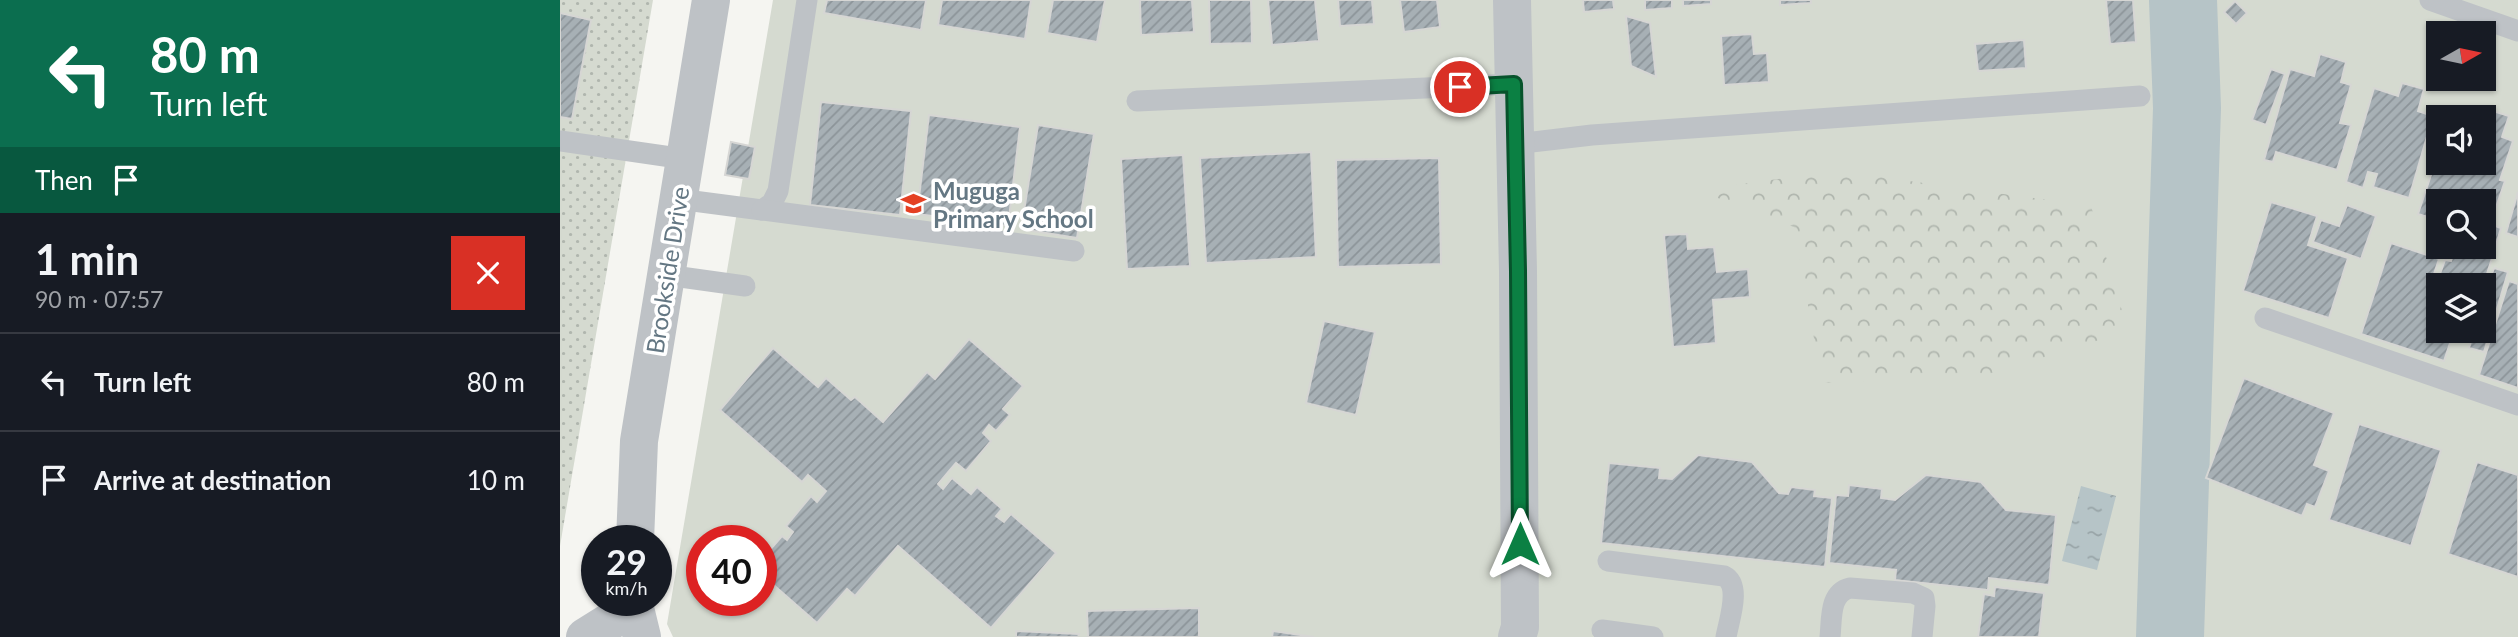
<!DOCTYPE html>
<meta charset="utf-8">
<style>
body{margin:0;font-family:Lato,sans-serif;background:#242831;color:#f1f3f6;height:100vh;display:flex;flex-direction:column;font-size:26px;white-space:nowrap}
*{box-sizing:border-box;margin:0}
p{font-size:23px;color:#9ea1a6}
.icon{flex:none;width:38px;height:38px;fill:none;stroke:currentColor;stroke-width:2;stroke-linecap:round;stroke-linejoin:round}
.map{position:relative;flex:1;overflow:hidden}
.panel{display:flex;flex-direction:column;background:#171b24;width:560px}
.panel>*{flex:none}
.guide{background:#0b6e4f;color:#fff;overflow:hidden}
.needle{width:46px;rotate:81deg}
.buttons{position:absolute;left:1866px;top:21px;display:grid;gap:14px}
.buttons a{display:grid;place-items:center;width:70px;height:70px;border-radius:0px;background:#171b24;box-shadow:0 2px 5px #0004;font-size:35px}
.speed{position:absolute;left:21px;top:525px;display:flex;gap:14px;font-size:35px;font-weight:700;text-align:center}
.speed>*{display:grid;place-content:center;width:91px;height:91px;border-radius:50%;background:#171b24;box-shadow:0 2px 5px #0004;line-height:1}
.speed small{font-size:18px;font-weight:400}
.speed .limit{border:10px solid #d22;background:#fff;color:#111}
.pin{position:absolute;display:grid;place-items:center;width:60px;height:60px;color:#fff;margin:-30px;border:4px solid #fff;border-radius:50%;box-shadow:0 2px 7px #0007}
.me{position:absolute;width:77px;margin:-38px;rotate:0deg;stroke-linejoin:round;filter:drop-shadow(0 0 5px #0008)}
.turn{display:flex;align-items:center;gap:24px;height:147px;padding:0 35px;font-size:32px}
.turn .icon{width:91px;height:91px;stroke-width:2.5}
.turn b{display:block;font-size:49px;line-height:60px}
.then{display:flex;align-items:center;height:66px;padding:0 35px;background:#0003;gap:14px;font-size:26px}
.round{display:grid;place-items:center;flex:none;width:74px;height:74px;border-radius:0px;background:#242831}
.overview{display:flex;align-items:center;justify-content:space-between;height:119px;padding:0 35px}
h1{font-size:42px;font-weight:700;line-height:52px}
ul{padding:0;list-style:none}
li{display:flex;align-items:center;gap:21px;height:98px;padding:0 35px;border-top:2px solid #363941}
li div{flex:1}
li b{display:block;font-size:26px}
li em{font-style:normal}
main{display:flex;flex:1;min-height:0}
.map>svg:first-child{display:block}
.grass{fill:#d5dad0;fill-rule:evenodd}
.forest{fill:url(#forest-crowns)}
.garden{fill:url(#garden-dots)}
.water{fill:url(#water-ripples)}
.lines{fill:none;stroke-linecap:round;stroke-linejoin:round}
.river{stroke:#b6c4c7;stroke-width:68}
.building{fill:url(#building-hatch);stroke:#d6d6d4;stroke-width:2}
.service{stroke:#bec2c6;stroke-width:21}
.minor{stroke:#bec2c6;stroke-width:38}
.tertiary{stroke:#bec2c6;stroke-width:38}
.route-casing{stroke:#07532c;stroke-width:18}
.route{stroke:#0b8043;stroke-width:12}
.labels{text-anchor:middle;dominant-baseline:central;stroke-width:7;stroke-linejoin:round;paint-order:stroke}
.poi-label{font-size:24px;font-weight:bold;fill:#647783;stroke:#fff;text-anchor:start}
.street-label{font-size:24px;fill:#647783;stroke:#fff}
</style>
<main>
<section class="panel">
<div class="guide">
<div class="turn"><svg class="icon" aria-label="left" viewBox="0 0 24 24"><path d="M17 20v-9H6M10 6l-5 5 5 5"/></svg><div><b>80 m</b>Turn left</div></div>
<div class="then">Then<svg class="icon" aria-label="arrive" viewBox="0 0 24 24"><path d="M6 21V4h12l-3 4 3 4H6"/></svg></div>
</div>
<div class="overview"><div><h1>1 min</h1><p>90 m · 07:57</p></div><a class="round" style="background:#d93025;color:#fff"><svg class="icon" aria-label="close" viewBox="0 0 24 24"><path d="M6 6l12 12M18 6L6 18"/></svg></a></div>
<ul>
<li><svg class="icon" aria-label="left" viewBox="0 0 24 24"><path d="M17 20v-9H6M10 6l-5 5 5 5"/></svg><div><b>Turn left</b></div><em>80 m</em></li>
<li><svg class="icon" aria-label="arrive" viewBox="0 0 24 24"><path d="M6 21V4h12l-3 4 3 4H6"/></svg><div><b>Arrive at destination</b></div><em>10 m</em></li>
</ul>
</section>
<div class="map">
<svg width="1958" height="637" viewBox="0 0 1958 637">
<defs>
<pattern id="forest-crowns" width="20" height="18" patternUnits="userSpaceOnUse" patternTransform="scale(1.75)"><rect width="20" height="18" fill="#d5dad0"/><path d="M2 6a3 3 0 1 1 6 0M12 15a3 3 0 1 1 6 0" fill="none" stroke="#b0b6ae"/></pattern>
<pattern id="garden-dots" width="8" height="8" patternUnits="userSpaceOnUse" patternTransform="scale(1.75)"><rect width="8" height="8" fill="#d5dad0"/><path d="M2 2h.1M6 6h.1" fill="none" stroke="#b0b6ae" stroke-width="1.8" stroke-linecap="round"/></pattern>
<pattern id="water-ripples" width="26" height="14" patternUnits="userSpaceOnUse" patternTransform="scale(1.75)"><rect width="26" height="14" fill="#b6c4c7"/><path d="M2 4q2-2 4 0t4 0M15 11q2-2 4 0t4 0" fill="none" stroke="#98a4a7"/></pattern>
<pattern id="building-hatch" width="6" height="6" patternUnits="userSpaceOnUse" patternTransform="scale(1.75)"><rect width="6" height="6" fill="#a7b0b5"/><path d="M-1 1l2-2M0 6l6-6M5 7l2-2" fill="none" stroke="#8c9499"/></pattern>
</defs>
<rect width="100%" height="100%" fill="#f5f5f1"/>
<path class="grass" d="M 213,0 L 1958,0 L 1958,637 L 113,637 L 107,624 ZM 1878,33 L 1923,33 L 1923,79 L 1878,79 ZM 1878,117 L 1923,117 L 1923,163 L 1878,163 ZM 1878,201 L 1923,201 L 1923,247 L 1878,247 ZM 1878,285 L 1923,285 L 1923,331 L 1878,331 ZM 142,541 L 201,541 L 201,600 L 142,600 Z"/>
<polygon class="forest" points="1277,171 1531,206 1568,331 1417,378 1262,383 1234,227 1137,190"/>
<polygon class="garden" points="0,0 93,0 0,546"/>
<polygon class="water" points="1521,486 1556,496 1537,570 1502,561"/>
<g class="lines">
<polyline class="river" points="1610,637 1627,108 1623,0"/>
</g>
<g class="building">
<polygon points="267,0 366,0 361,30 264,13"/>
<polygon points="382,0 471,0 465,39 378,25"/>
<polygon points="493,0 545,0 537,42 487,33"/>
<polygon points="580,0 632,0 634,32 581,35"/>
<polygon points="649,0 691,0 692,43 650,44"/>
<polygon points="708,0 755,0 759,41 712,45"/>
<polygon points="778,0 812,0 814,24 780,26"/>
<polygon points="840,0 877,0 880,27 844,32"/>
<polygon points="1023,0 1053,0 1054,9 1024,12"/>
<polygon points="1085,0 1112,0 1112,8 1085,10"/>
<polygon points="1123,0 1151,0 1151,4 1123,6"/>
<polygon points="1220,0 1251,0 1251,3 1220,5"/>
<polygon points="1546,0 1573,0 1576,42 1550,44"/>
<polygon points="1675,1 1687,13 1676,24 1664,12"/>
<polygon points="0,13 31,20 12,119 0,117"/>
<polygon points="1066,16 1090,23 1096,77 1071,66"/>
<polygon points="1192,34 1194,54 1207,53 1209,82 1164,85 1161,36"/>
<polygon points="1464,40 1466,68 1418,71 1415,44"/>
<polygon points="1760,54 1786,62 1781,82 1791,85 1780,123 1791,125 1777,170 1716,152 1713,162 1704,160 1730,69 1754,76"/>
<polygon points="1711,69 1725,74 1706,125 1692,120"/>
<polygon points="1842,83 1864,89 1858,111 1873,116 1849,198 1813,187 1817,174 1808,172 1803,188 1786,182 1814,88 1838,96"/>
<polygon points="261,102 351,111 340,215 250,205"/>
<polygon points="1920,107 1949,116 1942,137 1953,141 1940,180 1945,181 1935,210 1928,207 1925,219 1923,201 1878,201 1871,218 1858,214 1878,154 1878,163 1923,163 1923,117 1917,117"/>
<polygon points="369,115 460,127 448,226 357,214"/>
<polygon points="478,125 534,134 517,238 461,229"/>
<polygon points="171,142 195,147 189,179 165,175"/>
<polygon points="751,152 756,257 646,263 640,158"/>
<polygon points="623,155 630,266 567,269 561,159"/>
<polygon points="879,158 881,264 778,267 776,160"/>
<polygon points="1958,192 1958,237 1946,233"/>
<polygon points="1711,202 1757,216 1748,245 1788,258 1769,318 1683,291"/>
<polygon points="1787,205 1816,216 1801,259 1753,242 1761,220 1779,226"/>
<polygon points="1926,223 1941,228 1935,248 1923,244 1923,232"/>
<polygon points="1127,234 1128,249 1154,247 1157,272 1188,269 1190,297 1153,300 1156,343 1113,347 1104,235"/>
<polygon points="1831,243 1879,259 1870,286 1875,288 1885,260 1891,261 1896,247 1910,247 1933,255 1925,280 1912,276 1909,285 1878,285 1878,331 1894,331 1884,361 1801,334"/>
<polygon points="1934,268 1948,272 1924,352 1909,348 1914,331 1923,331 1923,302"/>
<polygon points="1949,281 1958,284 1958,388 1919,375"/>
<polygon points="764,321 815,332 796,415 746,403"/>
<polygon points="409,339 463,386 443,409 450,415 436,431 429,425 423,433 431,441 406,471 396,463 378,484 383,489 392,478 411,494 417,487 442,509 436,516 444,522 451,514 496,553 431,628 338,546 295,596 287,589 257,623 201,574 201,560 222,536 227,540 233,532 226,526 251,496 257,502 266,491 248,475 242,482 160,410 213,348 258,387 266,378 291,400 295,397 323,422 367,372 375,379"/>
<polygon points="1684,378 1774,413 1754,465 1769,471 1755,507 1747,504 1742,516 1646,478"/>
<polygon points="1799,424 1881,450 1851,546 1769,520"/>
<polygon points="1138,455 1192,462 1219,493 1228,494 1231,487 1255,490 1254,496 1272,498 1265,567 1041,543 1049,463 1100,468 1099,478 1112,479"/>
<polygon points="1917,462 1958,475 1958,577 1888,554"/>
<polygon points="1366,475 1421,482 1446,510 1496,515 1489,585 1429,578 1428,590 1335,580 1336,570 1269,563 1276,495 1288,496 1289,485 1322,489 1321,498 1335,500"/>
<polygon points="1435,587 1484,593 1479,637 1418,637 1424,594 1434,596"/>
<polygon points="639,608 639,637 528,637 527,611"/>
<polygon points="456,631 519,634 518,637 456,637"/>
<polygon points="713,631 754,637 712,637"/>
</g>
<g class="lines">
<g class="service">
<polyline points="1870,0 1958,31"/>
<polyline points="577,101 954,84"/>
<polyline points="0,141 125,159"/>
<polyline points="955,144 1032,135 1580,96"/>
<polyline points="118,199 202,210 212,203 218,191 247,0"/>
<polyline points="202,210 514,251"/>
<polyline points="106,275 185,286"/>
<polyline points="1705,318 1958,405"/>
<path d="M 1048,561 L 1164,576 C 1182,585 1169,620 1166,637"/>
<polyline points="1042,630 1093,637"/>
<path d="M 1270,637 C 1272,619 1269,593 1290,588 L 1353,593 L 1364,598 L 1365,606 L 1362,637"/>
</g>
<polyline class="minor" points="25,637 73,607"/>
<g class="tertiary">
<polyline points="952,0 958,271 960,627 957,637"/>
<polyline points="75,541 79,441 151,0"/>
<polyline points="73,600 82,637"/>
</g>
</g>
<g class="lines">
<defs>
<polyline id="route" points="900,87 954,84 958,271 960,544"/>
</defs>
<use href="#route" class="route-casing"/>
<use href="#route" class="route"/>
</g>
<defs>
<symbol id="school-bare" viewBox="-9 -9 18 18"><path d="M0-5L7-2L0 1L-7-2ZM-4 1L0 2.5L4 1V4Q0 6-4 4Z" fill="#e44022" stroke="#fff" stroke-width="2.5" paint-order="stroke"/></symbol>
</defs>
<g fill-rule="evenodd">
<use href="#school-bare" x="336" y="186" width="35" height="35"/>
</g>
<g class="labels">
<g class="poi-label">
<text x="373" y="190">Muguga<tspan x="373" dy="28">Primary School</tspan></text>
</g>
<g class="street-label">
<text transform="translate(107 270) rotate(-81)">Brookside Drive</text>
</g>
</g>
</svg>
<div class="buttons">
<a><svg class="needle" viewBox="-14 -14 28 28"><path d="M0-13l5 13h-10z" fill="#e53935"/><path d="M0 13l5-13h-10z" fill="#9ea1a6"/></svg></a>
<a><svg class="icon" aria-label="sound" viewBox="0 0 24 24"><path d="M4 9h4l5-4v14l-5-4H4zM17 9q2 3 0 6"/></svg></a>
<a><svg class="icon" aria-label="search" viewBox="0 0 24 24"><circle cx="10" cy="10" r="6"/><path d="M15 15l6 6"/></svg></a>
<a><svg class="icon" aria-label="layers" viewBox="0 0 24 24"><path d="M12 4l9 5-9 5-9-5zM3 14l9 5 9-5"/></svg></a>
</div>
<div class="speed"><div>29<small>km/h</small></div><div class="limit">40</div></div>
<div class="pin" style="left:900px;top:87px;background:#d93025"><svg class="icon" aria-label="arrive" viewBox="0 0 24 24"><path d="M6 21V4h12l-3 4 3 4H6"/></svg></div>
<svg class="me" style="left:960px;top:544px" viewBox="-20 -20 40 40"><path d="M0-17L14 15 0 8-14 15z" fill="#0b8043" stroke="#fff" stroke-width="4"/></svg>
</div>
</main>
